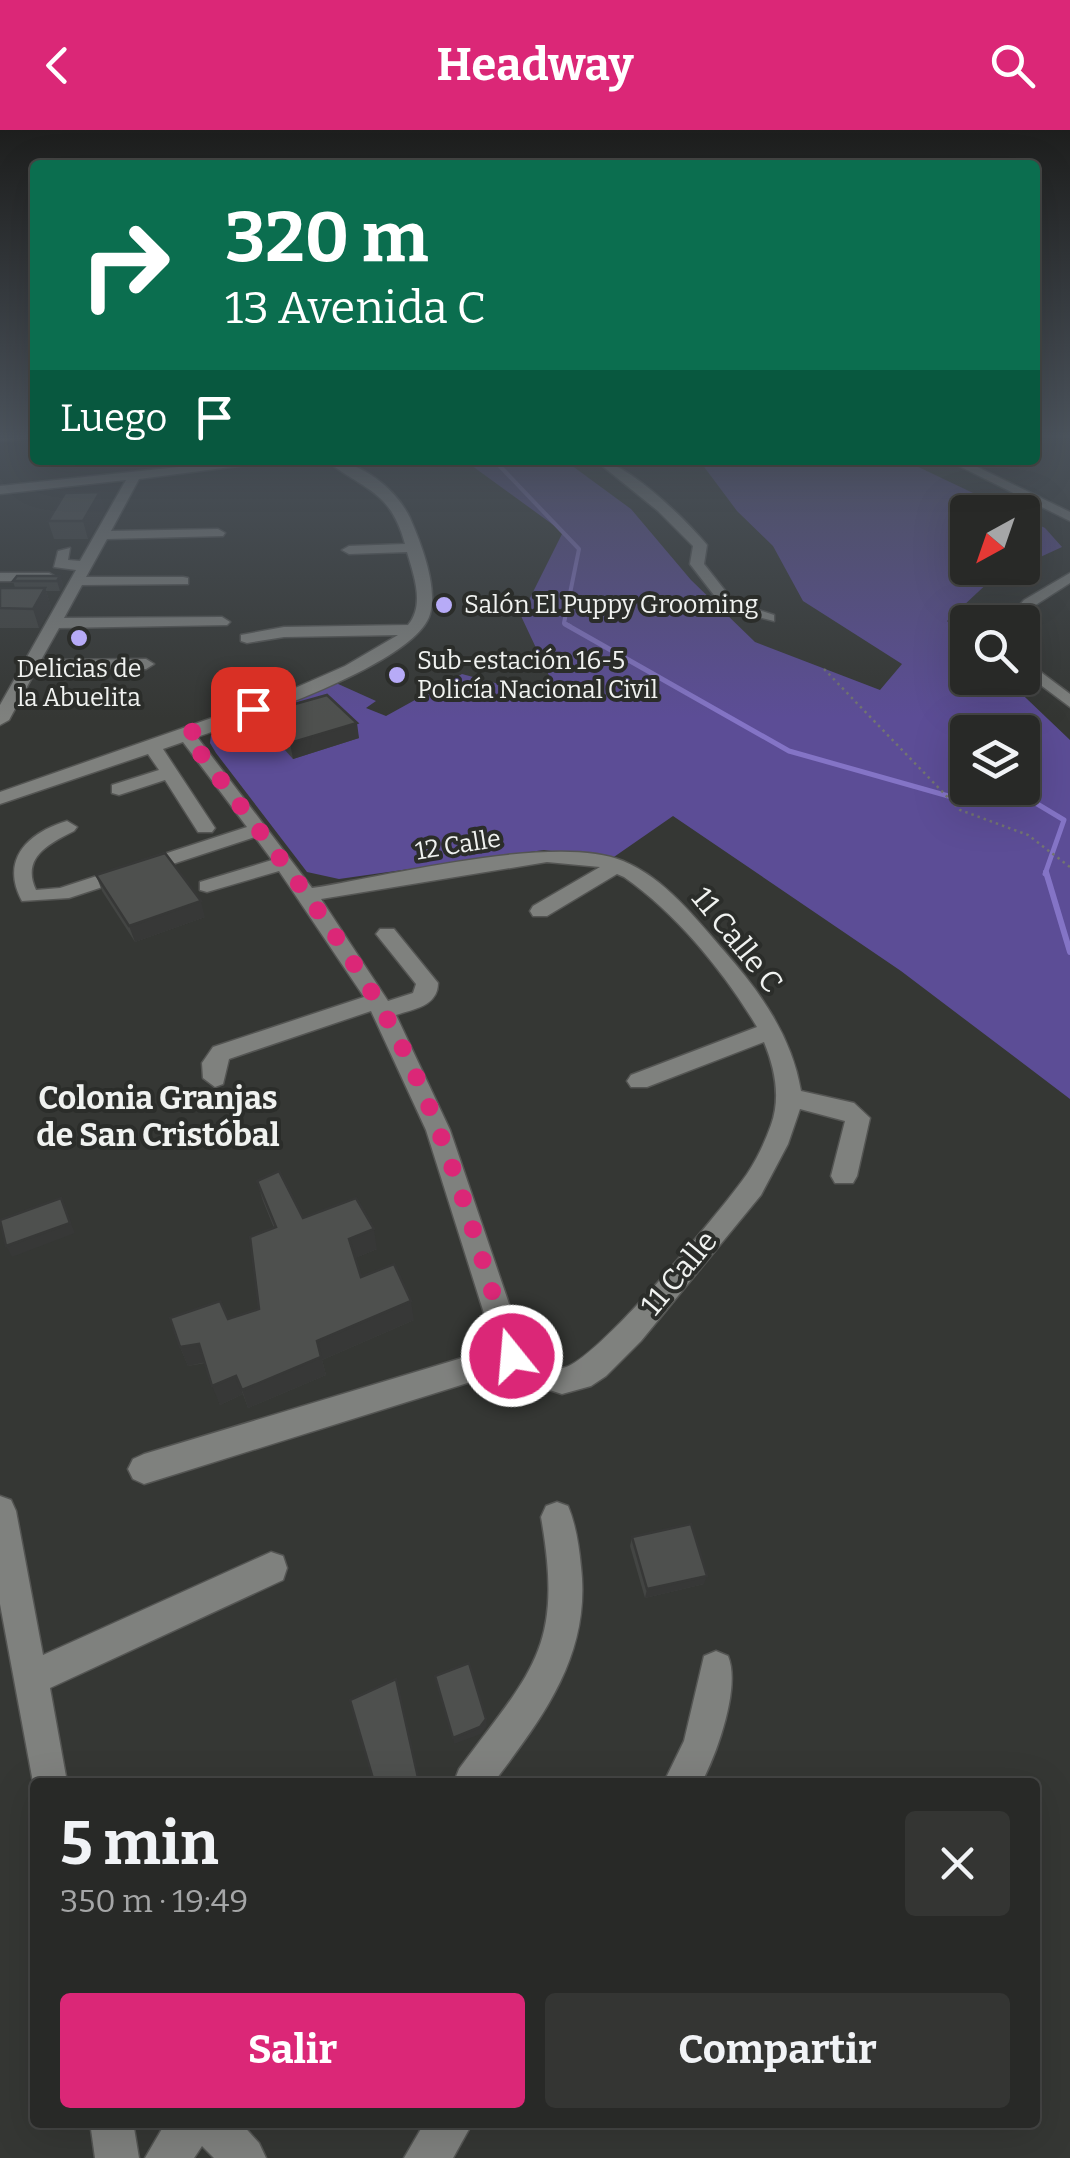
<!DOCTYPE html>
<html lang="es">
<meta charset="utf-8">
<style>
body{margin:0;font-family:Bitter,serif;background:#343533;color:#f1f3f6;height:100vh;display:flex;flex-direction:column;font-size:38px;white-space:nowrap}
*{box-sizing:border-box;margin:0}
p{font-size:32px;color:#a5a6a7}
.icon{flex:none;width:55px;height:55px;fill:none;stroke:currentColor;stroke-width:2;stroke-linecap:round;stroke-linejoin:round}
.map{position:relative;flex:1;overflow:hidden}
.panel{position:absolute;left:30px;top:1648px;width:1010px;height:350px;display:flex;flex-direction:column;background:#282927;border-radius:10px;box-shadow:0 10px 40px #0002,0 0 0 2px #444544}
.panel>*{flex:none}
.guide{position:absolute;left:30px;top:30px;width:1010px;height:305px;border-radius:10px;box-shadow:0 10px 40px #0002,0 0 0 2px #444544;background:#0b6e4f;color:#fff;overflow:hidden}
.needle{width:65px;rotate:220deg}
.controls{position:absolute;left:950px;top:365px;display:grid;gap:20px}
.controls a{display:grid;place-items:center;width:90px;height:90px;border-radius:10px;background:#282927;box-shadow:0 10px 40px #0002,0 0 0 2px #444544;font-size:50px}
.pin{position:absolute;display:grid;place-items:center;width:85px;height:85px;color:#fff;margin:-42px;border-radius:20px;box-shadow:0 5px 15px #0006}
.me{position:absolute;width:110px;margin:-55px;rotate:343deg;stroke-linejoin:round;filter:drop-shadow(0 0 8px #0008)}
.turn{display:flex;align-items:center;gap:35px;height:210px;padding:0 30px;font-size:45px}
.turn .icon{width:130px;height:130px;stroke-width:2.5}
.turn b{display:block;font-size:70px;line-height:85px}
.then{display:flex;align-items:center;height:95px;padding:0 30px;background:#0003;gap:20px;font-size:38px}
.round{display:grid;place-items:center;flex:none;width:105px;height:105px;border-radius:10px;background:#343533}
.head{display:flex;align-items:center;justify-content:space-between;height:170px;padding:0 30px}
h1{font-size:60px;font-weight:700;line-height:75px}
.button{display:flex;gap:20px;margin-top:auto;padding:20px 30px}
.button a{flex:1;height:115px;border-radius:10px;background:#db2777;color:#fff;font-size:40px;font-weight:700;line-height:115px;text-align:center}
.button a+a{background:#343533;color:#f1f3f6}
header{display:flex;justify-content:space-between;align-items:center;height:130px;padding:0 30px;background:#db2777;color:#fff;font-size:45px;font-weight:700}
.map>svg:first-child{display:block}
.green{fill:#5c4d96;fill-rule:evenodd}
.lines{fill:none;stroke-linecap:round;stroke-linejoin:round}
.stream-far2{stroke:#8474c6;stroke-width:4}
.stream-far1{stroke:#8474c6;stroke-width:5}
.stream{stroke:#8474c6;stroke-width:6}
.minor-casing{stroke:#545553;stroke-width:3}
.path{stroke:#727471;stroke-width:2.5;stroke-dasharray:2.5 4;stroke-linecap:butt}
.minor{fill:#7f817e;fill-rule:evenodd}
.wall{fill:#434543}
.shaded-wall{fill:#373837}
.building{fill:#4e504e;stroke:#373837;stroke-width:2.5}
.route{stroke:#db2777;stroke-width:18;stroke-dasharray:0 32.4}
.poi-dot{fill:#b7abf7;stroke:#2b2d2a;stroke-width:4}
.labels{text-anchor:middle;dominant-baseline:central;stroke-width:8;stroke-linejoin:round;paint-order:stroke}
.far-poi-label{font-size:25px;fill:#f0f2f0;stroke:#2b2d2a;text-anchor:start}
.far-street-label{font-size:25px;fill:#f0f2f0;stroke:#2b2d2a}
.street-label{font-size:30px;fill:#f0f2f0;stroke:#2b2d2a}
.neighbourhood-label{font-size:32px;font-weight:bold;fill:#f0f2f0;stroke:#2b2d2a}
</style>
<header><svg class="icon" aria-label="back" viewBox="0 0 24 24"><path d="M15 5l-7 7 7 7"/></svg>Headway<svg class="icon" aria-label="search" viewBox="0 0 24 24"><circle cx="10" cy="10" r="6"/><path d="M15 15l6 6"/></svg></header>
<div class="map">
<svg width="1070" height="2028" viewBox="0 0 1070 2028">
<rect width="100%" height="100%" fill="#353734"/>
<g class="green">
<path d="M 464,330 L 562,330 L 571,335 L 631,379 L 691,450 L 755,512 L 880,560 L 902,534 L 803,471 L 773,416 L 737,381 L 699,330 L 910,333 L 1013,382 L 968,382 L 968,438 L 1016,438 L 993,448 L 947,491 L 967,511 L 968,548 L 1005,548 L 1070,610 L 1070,969 L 901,841 L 673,686 L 611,729 L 544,720 L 339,749 L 307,742 L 216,623 L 210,613 L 211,605 L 336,553 L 376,571 L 366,578 L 386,586 L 462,544 L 561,571 L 521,486 L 563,402 ZM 968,602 L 1022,602 L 1022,658 L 968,658 Z"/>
<polygon points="1023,387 1045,398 1062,417 1023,435"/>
</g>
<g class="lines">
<polyline class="stream-far2" points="494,330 579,419 564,493 570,496"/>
<polyline class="stream-far1" points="565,494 789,621 966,671 1034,672 1064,690 1045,744"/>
<polyline class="stream" points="1046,742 1070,822"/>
<defs>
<g id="minor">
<polygon points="0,304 35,304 35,308 0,311"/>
<polygon points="244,330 285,330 139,349 111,401 218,399 225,403 223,406 107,409 86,447 183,447 188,448 188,454 82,455 64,488 222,487 230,492 227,495 59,498 41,530 146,529 154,534 146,539 36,540 9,590 0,595 0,575 76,440 54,437 58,421 70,418 68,430 80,431 126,350 0,364 0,356"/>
<path d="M 326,330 C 359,330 396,358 410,388 C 421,413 438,457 430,484 C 417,533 245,590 197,607 L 312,758 C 388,746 557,703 623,731 C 665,748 696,789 725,822 C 761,863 792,907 801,961 L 854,973 L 870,988 L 857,1046 L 853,1053 L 835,1053 L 831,1046 L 845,991 L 800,979 L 788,1014 L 761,1065 L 641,1211 L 606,1246 L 591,1256 L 562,1264 L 534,1255 L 509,1240 L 144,1354 L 133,1349 L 128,1339 L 133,1329 L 144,1324 L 495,1218 L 426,1000 L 371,881 L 229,929 L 223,954 L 215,957 L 203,948 L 202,933 L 213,917 L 364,867 L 279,741 L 207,762 L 200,760 L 200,752 L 272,730 L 255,707 L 69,768 L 22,771 C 0,730 27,703 67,691 L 77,697 L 74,701 C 48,714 21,728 36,760 L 60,758 L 247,697 L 183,612 L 163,619 L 215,698 L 212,702 L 198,702 L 165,650 L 119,665 L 112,663 L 112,655 L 159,640 L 148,624 L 0,674 L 0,662 L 286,562 L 345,536 L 398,505 L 284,507 L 247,513 L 241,511 L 241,505 L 284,497 L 408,495 C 425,475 414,446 407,422 L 349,424 L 342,420 L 349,416 L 405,414 C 390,359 364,361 326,330 ZM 547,732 L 600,737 L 533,776 L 530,781 L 533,786 L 547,786 L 617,744 L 624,747 C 677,784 724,842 757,897 L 631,945 L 627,951 L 631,957 L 647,957 L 764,912 C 775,939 781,967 771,995 C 765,1012 757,1029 747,1044 C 725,1076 593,1236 562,1238 L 524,1218 L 450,1000 L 396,885 C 414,879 438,876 438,853 L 394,799 L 380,799 L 376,804 L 416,854 L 413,863 L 388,871 L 321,769 Z"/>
<path d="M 595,330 C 626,330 686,390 707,415 L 704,434 L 734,472 L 774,485 L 774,491 L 724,478 L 690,434 L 693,416 L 658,381 Z"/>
<polygon points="947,330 963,330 1070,382 1070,391"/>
<polygon points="0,443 49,443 56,447 49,451 0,451"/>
<polygon points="1070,443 1070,453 1034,476 1020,492 1005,492 1024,470"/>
<polygon points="1022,528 1070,564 1070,577 1022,541"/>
<polygon points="0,1366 11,1370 16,1381 43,1525 271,1422 283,1426 287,1438 283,1450 50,1558 67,1652 35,1652 35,1663 0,1474"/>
<path d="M 557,1372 L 568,1376 C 576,1395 579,1416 581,1437 C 591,1524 544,1586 494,1652 L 454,1652 L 459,1639 C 533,1539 564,1518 541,1387 L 546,1376 Z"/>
<path d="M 716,1521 L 728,1526 C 741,1557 717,1623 702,1652 L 664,1652 L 684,1611 L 704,1526 Z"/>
<polygon points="90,1992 133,1992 139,2028 95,2028"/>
<polygon points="166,1992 240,1992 259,2013 266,2028 214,2028 202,2016 194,2028 145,2028"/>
<polygon points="425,1992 473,1992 453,2028 404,2028"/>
</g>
</defs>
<use href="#minor" class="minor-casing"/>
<polyline class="path" points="824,539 960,680 1028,705 1070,737"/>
<use href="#minor" class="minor"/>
</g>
<g class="wall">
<polygon points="105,380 88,409 54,409 48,391"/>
<polygon points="60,446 63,455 60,461 46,461 51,477 39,498 0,498 0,458 15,458 13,451"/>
<polygon points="263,583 359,608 293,629 265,598"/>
<polygon points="96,745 205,787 135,812 102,761"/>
<polygon points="257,1051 303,1088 377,1119 355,1128 361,1147 414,1190 322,1230 326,1245 248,1278 243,1264 220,1275 205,1233 188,1236 180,1217 259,1179 274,1098 263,1071"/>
<polygon points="632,1407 704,1454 645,1468 630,1416"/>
</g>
<g class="shaded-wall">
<polygon points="100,362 105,380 88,409 83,391"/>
<polygon points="60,446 63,455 60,461 57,451"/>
<polygon points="45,458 51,477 39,498 33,479"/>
<polygon points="357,593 359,608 293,629 290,613"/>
<polygon points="201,771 205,787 135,812 129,796"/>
<polygon points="61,1068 75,1103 12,1127 6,1116"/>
<polygon points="374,1099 377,1119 353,1129 349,1109"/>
<polygon points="411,1171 414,1190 322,1230 326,1245 248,1278 242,1260 317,1211"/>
<polygon points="199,1214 206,1232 188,1236 180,1217"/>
<polygon points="236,1246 243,1264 220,1275 212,1256"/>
<polygon points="707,1446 704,1454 645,1468 647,1459"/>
<polygon points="486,1589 487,1596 481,1604 454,1614 453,1608"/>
</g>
<g class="building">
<polygon points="100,362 83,391 48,391 65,363"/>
<polygon points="17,446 60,446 57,451 13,451"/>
<polygon points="0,458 45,458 33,479 0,478"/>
<polygon points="327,565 357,593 290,613 263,583"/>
<polygon points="165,723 201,771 129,796 96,745"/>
<polygon points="279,1041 303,1088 356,1068 374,1099 349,1109 361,1147 394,1134 411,1171 317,1211 321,1227 242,1260 236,1246 212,1256 199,1214 180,1217 170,1188 220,1171 228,1189 259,1179 250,1107 276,1097 257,1051"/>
<polygon points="61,1068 70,1093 6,1116 0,1090"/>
<polygon points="691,1394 707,1446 647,1459 632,1407"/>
<polygon points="469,1533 486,1589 480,1597 453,1608 435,1546"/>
<polygon points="396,1549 419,1652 374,1652 350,1570"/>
</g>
<linearGradient id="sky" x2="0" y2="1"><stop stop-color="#1d1e1d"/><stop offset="0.52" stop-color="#4b535c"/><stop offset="1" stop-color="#4b535c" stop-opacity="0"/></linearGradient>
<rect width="1070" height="588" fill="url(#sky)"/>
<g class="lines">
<path class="route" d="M 253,579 L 186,604 C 251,691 321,777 377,871 C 442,980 474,1105 512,1226"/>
</g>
<g class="poi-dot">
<circle cx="444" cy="475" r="10"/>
<circle cx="79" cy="508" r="10"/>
<circle cx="397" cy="545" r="10"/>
</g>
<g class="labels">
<g class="far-poi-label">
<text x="464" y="475">Salón El Puppy Grooming</text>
<text x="417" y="531">Sub-estación 16-5<tspan x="417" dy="29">Policía Nacional Civil</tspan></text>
<text x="79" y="539" text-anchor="middle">Delicias de<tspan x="79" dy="29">la Abuelita</tspan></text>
</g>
<g class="far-street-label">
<text transform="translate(458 715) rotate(-9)">12 Calle</text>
</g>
<g class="street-label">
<text transform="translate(737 810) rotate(51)">11 Calle C</text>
<text transform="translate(679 1143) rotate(-50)">11 Calle</text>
</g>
<g class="neighbourhood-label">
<text x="158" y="968">Colonia Granjas<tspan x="158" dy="37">de San Cristóbal</tspan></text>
</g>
</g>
</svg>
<div class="controls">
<a><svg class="needle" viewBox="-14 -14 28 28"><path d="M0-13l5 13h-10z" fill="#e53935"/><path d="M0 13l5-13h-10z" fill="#a5a6a7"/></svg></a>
<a><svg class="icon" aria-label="search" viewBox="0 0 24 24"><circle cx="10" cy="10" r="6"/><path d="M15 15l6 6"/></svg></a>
<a><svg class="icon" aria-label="layers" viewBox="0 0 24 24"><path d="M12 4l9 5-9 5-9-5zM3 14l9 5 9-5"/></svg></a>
</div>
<div class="pin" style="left:253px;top:579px;background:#d93025"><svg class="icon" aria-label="arrive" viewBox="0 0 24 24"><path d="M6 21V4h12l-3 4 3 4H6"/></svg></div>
<svg class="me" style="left:512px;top:1226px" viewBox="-20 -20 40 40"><circle r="17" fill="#db2777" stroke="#fff" stroke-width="3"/><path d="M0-11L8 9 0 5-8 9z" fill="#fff"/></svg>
<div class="guide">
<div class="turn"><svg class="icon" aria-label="right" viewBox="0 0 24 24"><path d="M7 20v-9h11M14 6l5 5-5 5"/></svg><div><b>320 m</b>13 Avenida C</div></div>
<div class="then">Luego<svg class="icon" aria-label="arrive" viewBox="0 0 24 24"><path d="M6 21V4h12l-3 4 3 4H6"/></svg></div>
</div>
<section class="panel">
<div class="head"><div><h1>5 min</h1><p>350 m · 19:49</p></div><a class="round"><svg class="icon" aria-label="close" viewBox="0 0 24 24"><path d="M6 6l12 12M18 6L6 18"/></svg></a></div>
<div class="button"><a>Salir</a><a>Compartir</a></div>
</section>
</div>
